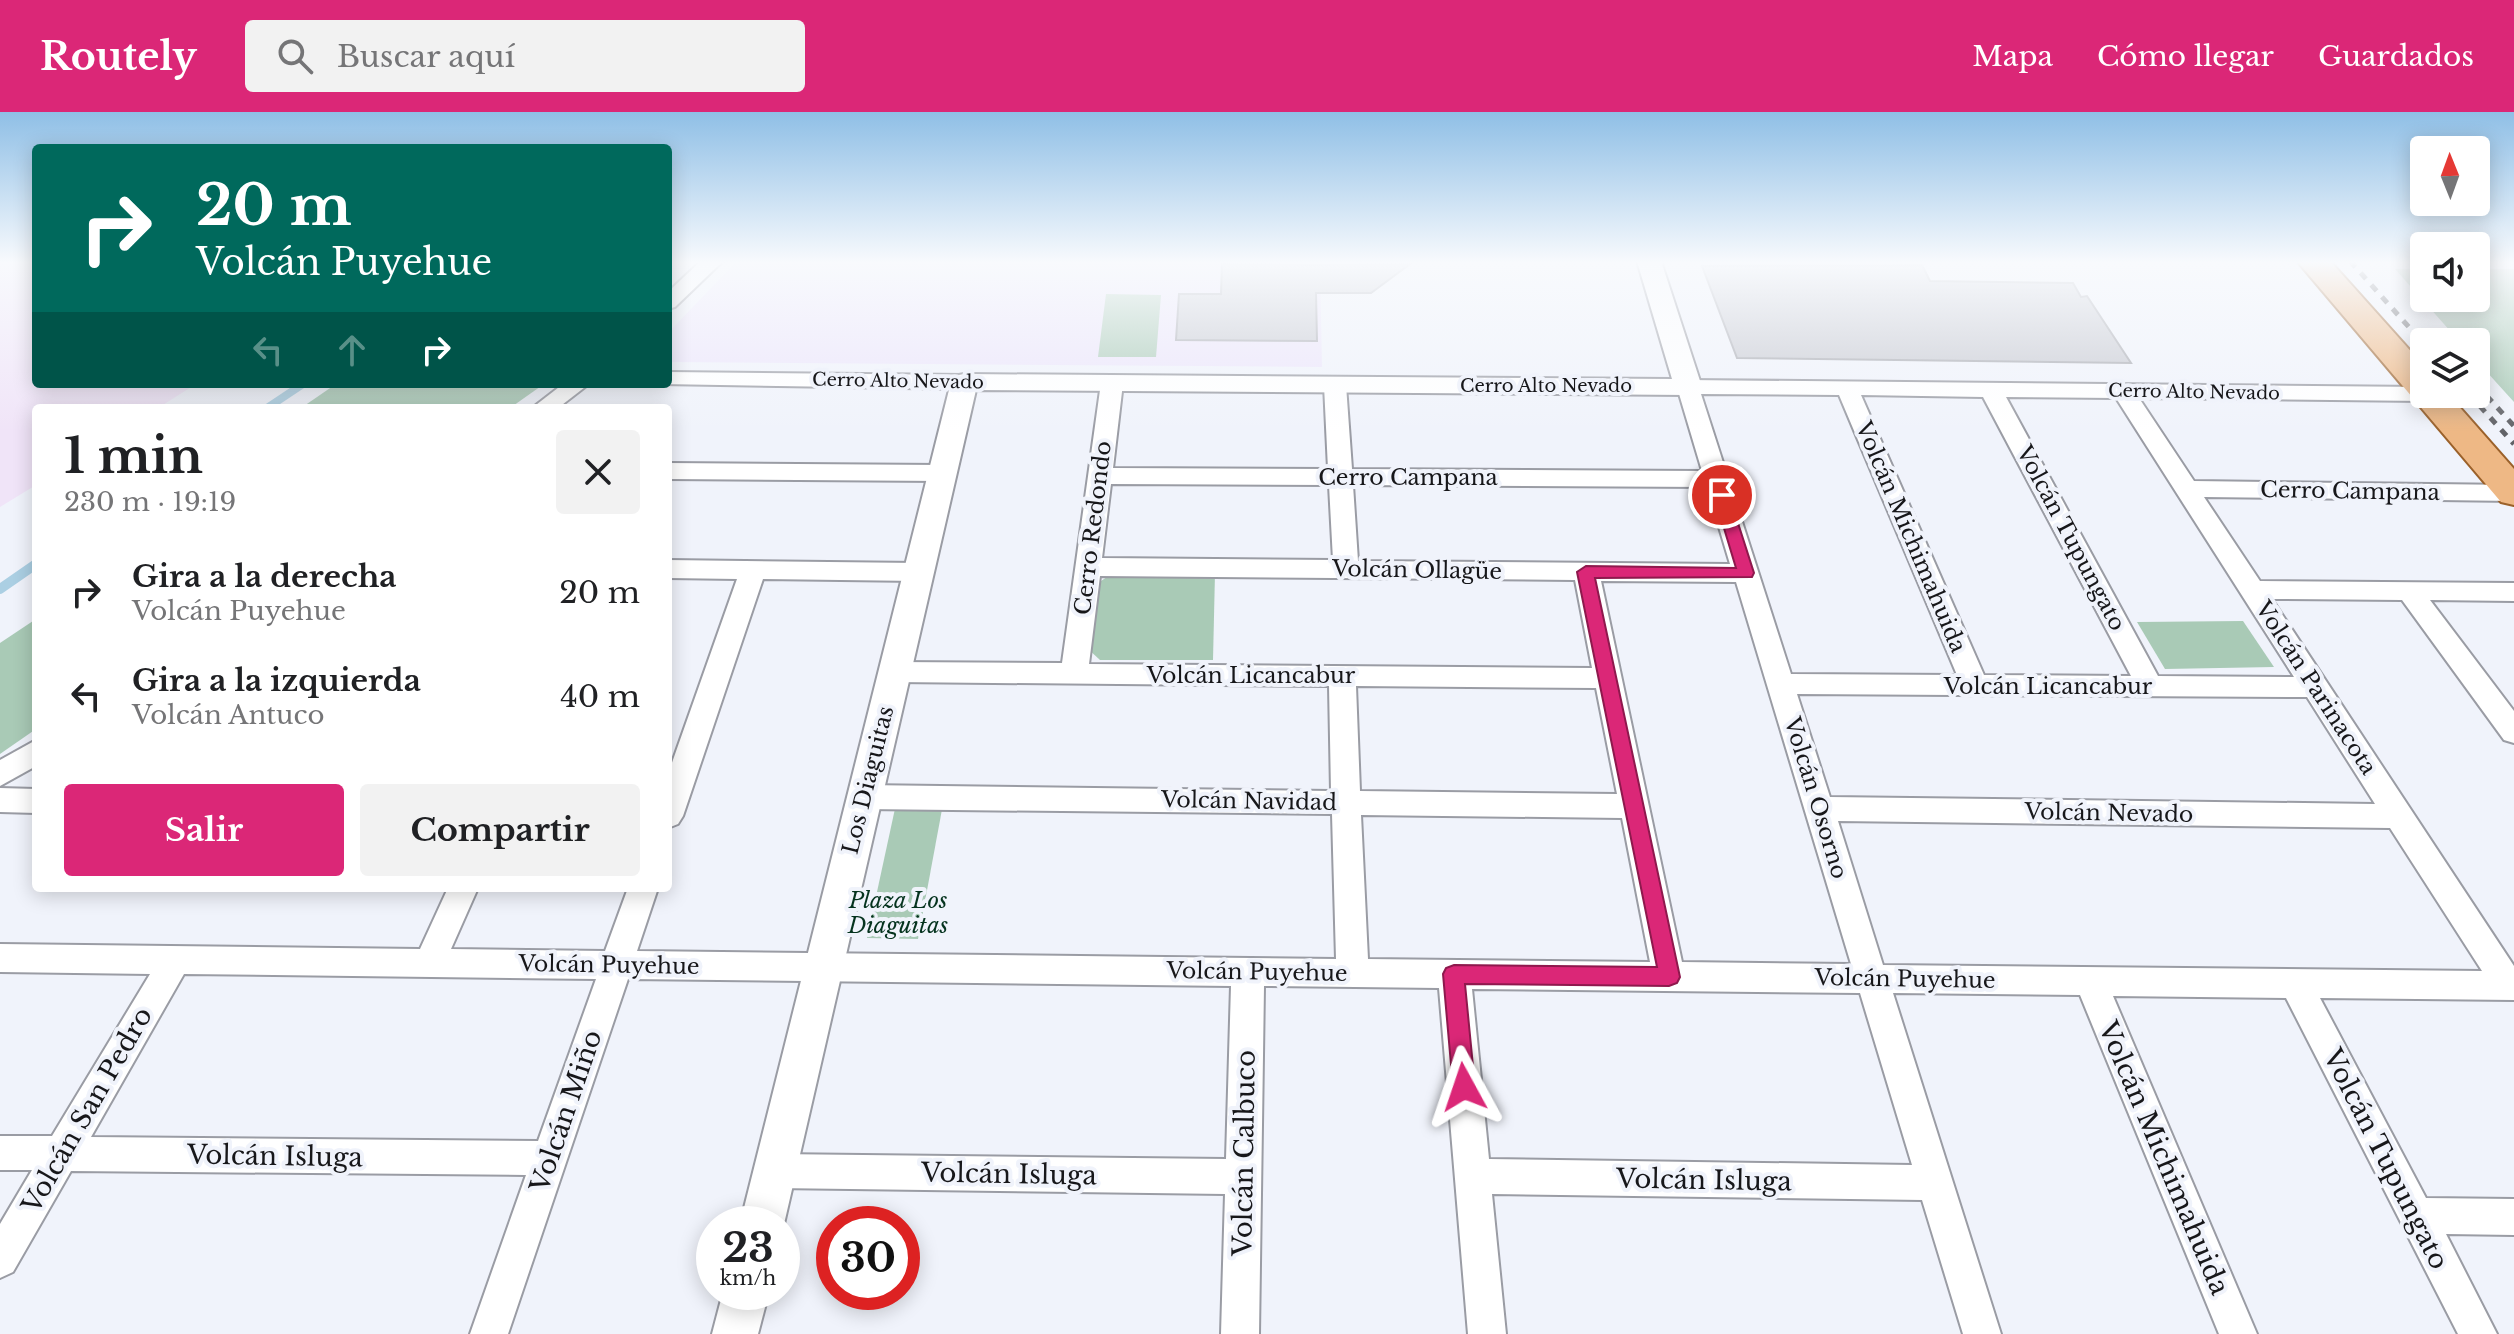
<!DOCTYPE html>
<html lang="es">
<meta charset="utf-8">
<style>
body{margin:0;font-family:"Libre Baskerville",serif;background:#f2f2f2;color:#202124;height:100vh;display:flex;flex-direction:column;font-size:30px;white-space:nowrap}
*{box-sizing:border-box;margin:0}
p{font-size:26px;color:#757577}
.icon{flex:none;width:44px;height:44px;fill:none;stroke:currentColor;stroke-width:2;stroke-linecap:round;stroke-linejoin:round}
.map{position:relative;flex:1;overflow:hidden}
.side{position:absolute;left:32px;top:292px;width:640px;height:488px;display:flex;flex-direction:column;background:#fff;border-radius:8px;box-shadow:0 4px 20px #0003}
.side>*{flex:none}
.top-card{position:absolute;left:32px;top:32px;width:640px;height:244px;border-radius:8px;box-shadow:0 4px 20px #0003;background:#00695c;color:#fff;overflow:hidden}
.needle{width:52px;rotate:359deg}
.fabs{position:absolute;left:2410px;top:24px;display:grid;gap:16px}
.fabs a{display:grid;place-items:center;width:80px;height:80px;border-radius:8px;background:#fff;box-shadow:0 4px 20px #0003;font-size:40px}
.speed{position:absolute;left:696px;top:1094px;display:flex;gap:16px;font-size:40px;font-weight:700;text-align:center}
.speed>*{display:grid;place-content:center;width:104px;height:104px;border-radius:50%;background:#fff;box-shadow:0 4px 20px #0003;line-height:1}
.speed small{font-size:20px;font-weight:400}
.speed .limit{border:12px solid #d22;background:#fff;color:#111}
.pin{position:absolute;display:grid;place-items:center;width:68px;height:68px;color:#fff;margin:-34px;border:4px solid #fff;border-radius:50%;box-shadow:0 2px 8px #0007}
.me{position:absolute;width:88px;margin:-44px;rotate:355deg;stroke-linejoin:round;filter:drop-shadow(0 0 6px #0008)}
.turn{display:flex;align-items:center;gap:28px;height:168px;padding:0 32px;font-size:36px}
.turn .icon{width:104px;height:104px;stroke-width:2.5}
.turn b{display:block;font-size:56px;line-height:68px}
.lanes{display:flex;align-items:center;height:76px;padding:0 32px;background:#0003;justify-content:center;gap:40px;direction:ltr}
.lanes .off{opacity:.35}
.round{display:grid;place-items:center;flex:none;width:84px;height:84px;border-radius:8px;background:#f2f2f2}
.headline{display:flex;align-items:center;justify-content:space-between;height:136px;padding:0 32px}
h1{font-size:48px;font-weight:700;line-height:60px}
.button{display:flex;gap:16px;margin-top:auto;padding:16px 32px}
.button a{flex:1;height:92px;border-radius:8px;background:#db2777;color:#fff;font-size:32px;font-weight:700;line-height:92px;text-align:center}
.button a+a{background:#f2f2f2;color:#202124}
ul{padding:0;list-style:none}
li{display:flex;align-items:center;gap:24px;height:104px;padding:0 32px}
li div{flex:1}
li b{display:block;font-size:30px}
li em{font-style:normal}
header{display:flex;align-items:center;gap:48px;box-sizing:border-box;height:112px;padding:0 40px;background:#db2777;color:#fff}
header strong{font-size:38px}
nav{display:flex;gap:44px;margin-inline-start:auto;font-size:28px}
.search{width:560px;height:72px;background:#f2f2f2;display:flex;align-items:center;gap:20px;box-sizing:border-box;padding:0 28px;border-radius:8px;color:#757577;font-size:30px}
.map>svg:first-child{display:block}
.industrial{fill:#f0e4f8}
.education{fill:#ece5fb}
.green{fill:#a9cab6}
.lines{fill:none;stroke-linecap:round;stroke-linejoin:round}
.stream-far1{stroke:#abcfe3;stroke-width:8}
.stream{stroke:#abcfe3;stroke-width:10}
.building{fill:#c7c9d1;stroke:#a7a9b0;stroke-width:2}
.minor-casing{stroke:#9a9ca4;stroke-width:4}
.tertiary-casing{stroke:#9a9ca4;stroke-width:4}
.primary-casing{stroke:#9b612a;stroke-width:4}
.minor{fill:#fff;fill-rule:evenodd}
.tertiary{fill:#fff;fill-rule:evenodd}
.primary{fill:#eeb885;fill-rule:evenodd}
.rail{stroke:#616267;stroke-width:5;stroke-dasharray:8 8;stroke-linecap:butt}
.route{fill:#db2777;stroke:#8e194d;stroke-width:2}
.labels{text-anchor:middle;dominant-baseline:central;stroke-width:8;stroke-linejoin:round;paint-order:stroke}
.far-street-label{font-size:18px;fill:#17171a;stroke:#f0f3fb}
.street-label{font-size:22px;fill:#17171a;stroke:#f0f3fb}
.park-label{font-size:22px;font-style:italic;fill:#05331e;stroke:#f0f3fb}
.near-street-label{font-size:26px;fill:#17171a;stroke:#f0f3fb}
</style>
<header>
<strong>Routely</strong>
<div class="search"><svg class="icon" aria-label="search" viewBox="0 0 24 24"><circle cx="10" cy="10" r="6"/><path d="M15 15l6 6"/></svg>Buscar aquí</div>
<nav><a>Mapa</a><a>Cómo llegar</a><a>Guardados</a></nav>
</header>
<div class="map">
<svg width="2514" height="1222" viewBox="0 0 2514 1222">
<rect width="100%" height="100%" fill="#f0f3fb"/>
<polygon class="industrial" points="0,149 36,149 36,272 196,272 158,296 36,296 36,373 0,395"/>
<polygon class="education" points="737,149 1320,149 1322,255 668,250 668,221"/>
<g class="green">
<polygon points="2395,157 2424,157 2424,186 2476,186 2476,157 2514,157 2514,290 2476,248 2476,230 2460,230"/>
<polygon points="1106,182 1161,183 1156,245 1098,245"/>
<polygon points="336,272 544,272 510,296 301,296"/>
<polygon points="1116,459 1215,461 1213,548 1100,548 1087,536 1095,473"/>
<polygon points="36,507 36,617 0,642 0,531"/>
<polygon points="2243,509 2274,555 2165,557 2137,510"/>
<polygon points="896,692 943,692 918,827 867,826"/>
</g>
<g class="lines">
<polyline class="stream-far1" points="267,296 303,272"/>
<polyline class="stream" points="0,477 36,452"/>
</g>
<g class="building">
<polygon points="1222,152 1314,153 1410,152 1371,181 1316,181 1317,229 1176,228 1179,182 1221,182"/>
<polygon points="1922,153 1930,169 2073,171 2081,185 2087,184 2131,251 1737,246 1702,154"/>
</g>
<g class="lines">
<defs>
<g id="minor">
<polygon points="701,149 723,149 675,195 668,197 668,180"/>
<polygon points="668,260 964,263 975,270 964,277 661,272 668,272"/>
<path d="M 1112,264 L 1123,271 L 1113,356 L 1328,357 L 1324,273 L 1327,268 L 1343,268 L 1346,273 L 1352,357 L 1702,359 L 1677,275 L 1680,270 L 1688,268 L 2424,275 L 2424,282 L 2435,282 L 2432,287 L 2424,289 L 2139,286 L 2194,369 L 2514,373 L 2514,389 L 2204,385 L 2260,469 L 2514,471 L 2514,489 L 2430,488 L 2514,599 L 2514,631 L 2504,628 L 2402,488 L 2272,487 L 2514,854 L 2514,888 L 2320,886 L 2426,1086 L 2514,1087 L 2514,1123 L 2446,1122 L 2497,1222 L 2458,1222 L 2286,886 L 2113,884 L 2257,1222 L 2219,1222 L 2080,883 L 1893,881 L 2001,1222 L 1963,1222 L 1922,1088 L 1492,1082 L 1506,1222 L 1468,1222 L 1439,876 L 1264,874 L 1259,1222 L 1221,1222 L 1225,1082 L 775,1076 L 762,1071 L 757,1059 L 762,1047 L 775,1042 L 1226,1047 L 1231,874 L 628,867 L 508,1222 L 470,1222 L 526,1063 L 71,1059 L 13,1160 L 0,1166 L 0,1112 L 32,1058 L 0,1058 L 0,1024 L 52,1024 L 150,862 L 0,860 L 0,832 L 420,837 L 448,776 L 478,776 L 451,837 L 605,839 L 628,776 L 658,776 L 637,839 L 1336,847 L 1332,702 L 864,697 L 854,693 L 849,685 L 854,677 L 864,673 L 1331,679 L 1329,574 L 894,570 L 884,567 L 880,560 L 884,553 L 894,550 L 1062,551 L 1101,271 ZM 1701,282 L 1839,283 L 1957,563 L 1791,562 ZM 1861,283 L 1983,285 L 2131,564 L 1984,563 ZM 2006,285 L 2116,286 L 2294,565 L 2158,564 ZM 1111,372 L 1329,373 L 1333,448 L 1102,446 ZM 1353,373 L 1707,375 L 1730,452 L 1358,449 ZM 1100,464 L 1575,468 L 1592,556 L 1089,552 ZM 1601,469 L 1736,470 L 1851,852 L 1682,850 ZM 1356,574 L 1596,576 L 1617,682 L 1360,679 ZM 1797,582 L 2307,585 L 2375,692 L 1830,685 ZM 1361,703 L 1622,706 L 1650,850 L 1368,847 ZM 1838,709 L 2390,716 L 2482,859 L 1883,853 ZM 184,862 L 596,867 L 538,1029 L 91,1025 ZM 1472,877 L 1860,881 L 1912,1053 L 1489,1047 Z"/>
<polygon points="563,272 589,272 558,296 532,296"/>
<polygon points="668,351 942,353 950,356 954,361 950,366 942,369 668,367"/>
<polygon points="668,448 918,451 927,454 931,460 927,466 918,469 763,467 683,704 678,712 668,716 668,662 737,467 668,466"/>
<polygon points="36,628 36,654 0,674 0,648"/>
<polygon points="0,676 36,677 36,701 0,700"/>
</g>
<g id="tertiary">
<polygon points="1637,149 1661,149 1702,275 1698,281 1688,283 976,278 784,1112 782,1117 782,1112 740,1112 951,270 954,264 964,262 1672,267"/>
<polygon points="723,1180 769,1180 758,1222 712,1222"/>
</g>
<polygon id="primary" points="2297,149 2330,149 2424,254 2424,282 2448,282 2514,357 2514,393 2501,390"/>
</defs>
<use href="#minor" class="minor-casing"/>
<use href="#tertiary" class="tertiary-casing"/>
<use href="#primary" class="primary-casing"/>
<use href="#minor" class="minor"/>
<use href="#tertiary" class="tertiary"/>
<use href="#primary" class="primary"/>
<g class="rail">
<polyline points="2350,149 2424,232"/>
<polyline points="2476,272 2514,314"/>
<polyline points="2469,282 2514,332"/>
</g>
</g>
<linearGradient id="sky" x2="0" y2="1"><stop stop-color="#8fbfe6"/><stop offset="0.47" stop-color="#f8fafd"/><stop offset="1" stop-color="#f8fafd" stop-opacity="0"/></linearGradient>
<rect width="2514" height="320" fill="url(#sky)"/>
<polygon class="route" points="1722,378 1729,383 1754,461 1752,465 1595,466 1680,865 1677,871 1669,874 1465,872 1475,975 1472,982 1464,985 1456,982 1453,975 1443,862 1446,856 1454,853 1657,855 1577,460 1586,454 1736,456 1714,383"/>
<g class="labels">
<g class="far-street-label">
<text transform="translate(898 269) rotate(1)">Cerro Alto Nevado</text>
<text x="1546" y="274">Cerro Alto Nevado</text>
<text transform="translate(2194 280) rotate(1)">Cerro Alto Nevado</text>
</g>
<g class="street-label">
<text x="1408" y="365">Cerro Campana</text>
<text transform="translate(2350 379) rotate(1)">Cerro Campana</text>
<text transform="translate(1093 416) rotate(-83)">Cerro Redondo</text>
<text transform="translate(1911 425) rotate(67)">Volcán Michimahuida</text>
<text transform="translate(2071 426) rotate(62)">Volcán Tupungato</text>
<text transform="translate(1417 458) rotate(1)">Volcán Ollagüe</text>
<text x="1251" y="563">Volcán Licancabur</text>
<text x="2048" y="574">Volcán Licancabur</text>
<text transform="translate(2316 576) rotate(57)">Volcán Parinacota</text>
<text transform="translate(868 668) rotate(-76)">Los Diaguitas</text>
<text transform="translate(1816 686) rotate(73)">Volcán Osorno</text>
<text transform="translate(1249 689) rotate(1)">Volcán Navidad</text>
<text transform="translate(2109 701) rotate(1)">Volcán Nevado</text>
<text transform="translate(609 853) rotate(1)">Volcán Puyehue</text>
<text transform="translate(1257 860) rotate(1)">Volcán Puyehue</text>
<text transform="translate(1905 867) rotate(1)">Volcán Puyehue</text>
</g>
<g class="park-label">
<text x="898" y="788">Plaza Los<tspan x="898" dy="25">Diaguitas</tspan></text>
</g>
<g class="near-street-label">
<text transform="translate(87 998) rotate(-60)">Volcán San Pedro</text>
<text transform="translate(566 999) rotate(-71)">Volcán Miño</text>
<text transform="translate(1244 1041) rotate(-89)">Volcán Calbuco</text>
<text transform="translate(275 1044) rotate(1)">Volcán Isluga</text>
<text transform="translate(2164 1046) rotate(67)">Volcán Michimahuida</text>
<text transform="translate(2386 1047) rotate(63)">Volcán Tupungato</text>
<text transform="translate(1009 1062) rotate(1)">Volcán Isluga</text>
<text transform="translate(1704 1068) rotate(1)">Volcán Isluga</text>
</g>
</g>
</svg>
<div class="fabs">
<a><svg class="needle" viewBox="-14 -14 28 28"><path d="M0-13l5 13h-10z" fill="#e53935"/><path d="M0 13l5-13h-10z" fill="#757577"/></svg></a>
<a><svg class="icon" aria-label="sound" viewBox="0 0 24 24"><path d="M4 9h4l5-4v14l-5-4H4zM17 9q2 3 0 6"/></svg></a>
<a><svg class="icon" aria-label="layers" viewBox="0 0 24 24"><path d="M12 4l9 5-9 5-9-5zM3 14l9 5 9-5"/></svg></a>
</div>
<div class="speed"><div>23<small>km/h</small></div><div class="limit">30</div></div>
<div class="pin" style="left:1722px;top:383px;background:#d93025"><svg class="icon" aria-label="arrive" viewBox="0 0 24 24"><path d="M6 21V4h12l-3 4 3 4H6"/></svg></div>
<svg class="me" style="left:1464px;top:975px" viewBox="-20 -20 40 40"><path d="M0-17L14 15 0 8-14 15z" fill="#db2777" stroke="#fff" stroke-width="4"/></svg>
<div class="top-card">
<div class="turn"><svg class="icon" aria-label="right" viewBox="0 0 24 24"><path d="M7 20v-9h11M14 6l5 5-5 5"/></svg><div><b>20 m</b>Volcán Puyehue</div></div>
<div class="lanes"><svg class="icon off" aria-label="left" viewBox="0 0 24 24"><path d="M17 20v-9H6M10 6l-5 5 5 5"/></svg><svg class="icon off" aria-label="ahead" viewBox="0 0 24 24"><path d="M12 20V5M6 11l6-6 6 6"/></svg><svg class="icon" aria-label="right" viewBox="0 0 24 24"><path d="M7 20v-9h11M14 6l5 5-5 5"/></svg></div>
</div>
<section class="side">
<div class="headline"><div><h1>1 min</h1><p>230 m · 19:19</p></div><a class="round"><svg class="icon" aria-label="close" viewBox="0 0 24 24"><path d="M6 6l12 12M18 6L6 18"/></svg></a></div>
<ul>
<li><svg class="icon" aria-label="right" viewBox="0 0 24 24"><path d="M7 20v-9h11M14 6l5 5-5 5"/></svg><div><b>Gira a la derecha</b><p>Volcán Puyehue</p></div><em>20 m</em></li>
<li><svg class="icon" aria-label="left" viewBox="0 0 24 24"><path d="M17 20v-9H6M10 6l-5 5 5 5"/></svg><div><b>Gira a la izquierda</b><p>Volcán Antuco</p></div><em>40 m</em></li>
</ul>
<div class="button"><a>Salir</a><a>Compartir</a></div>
</section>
</div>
